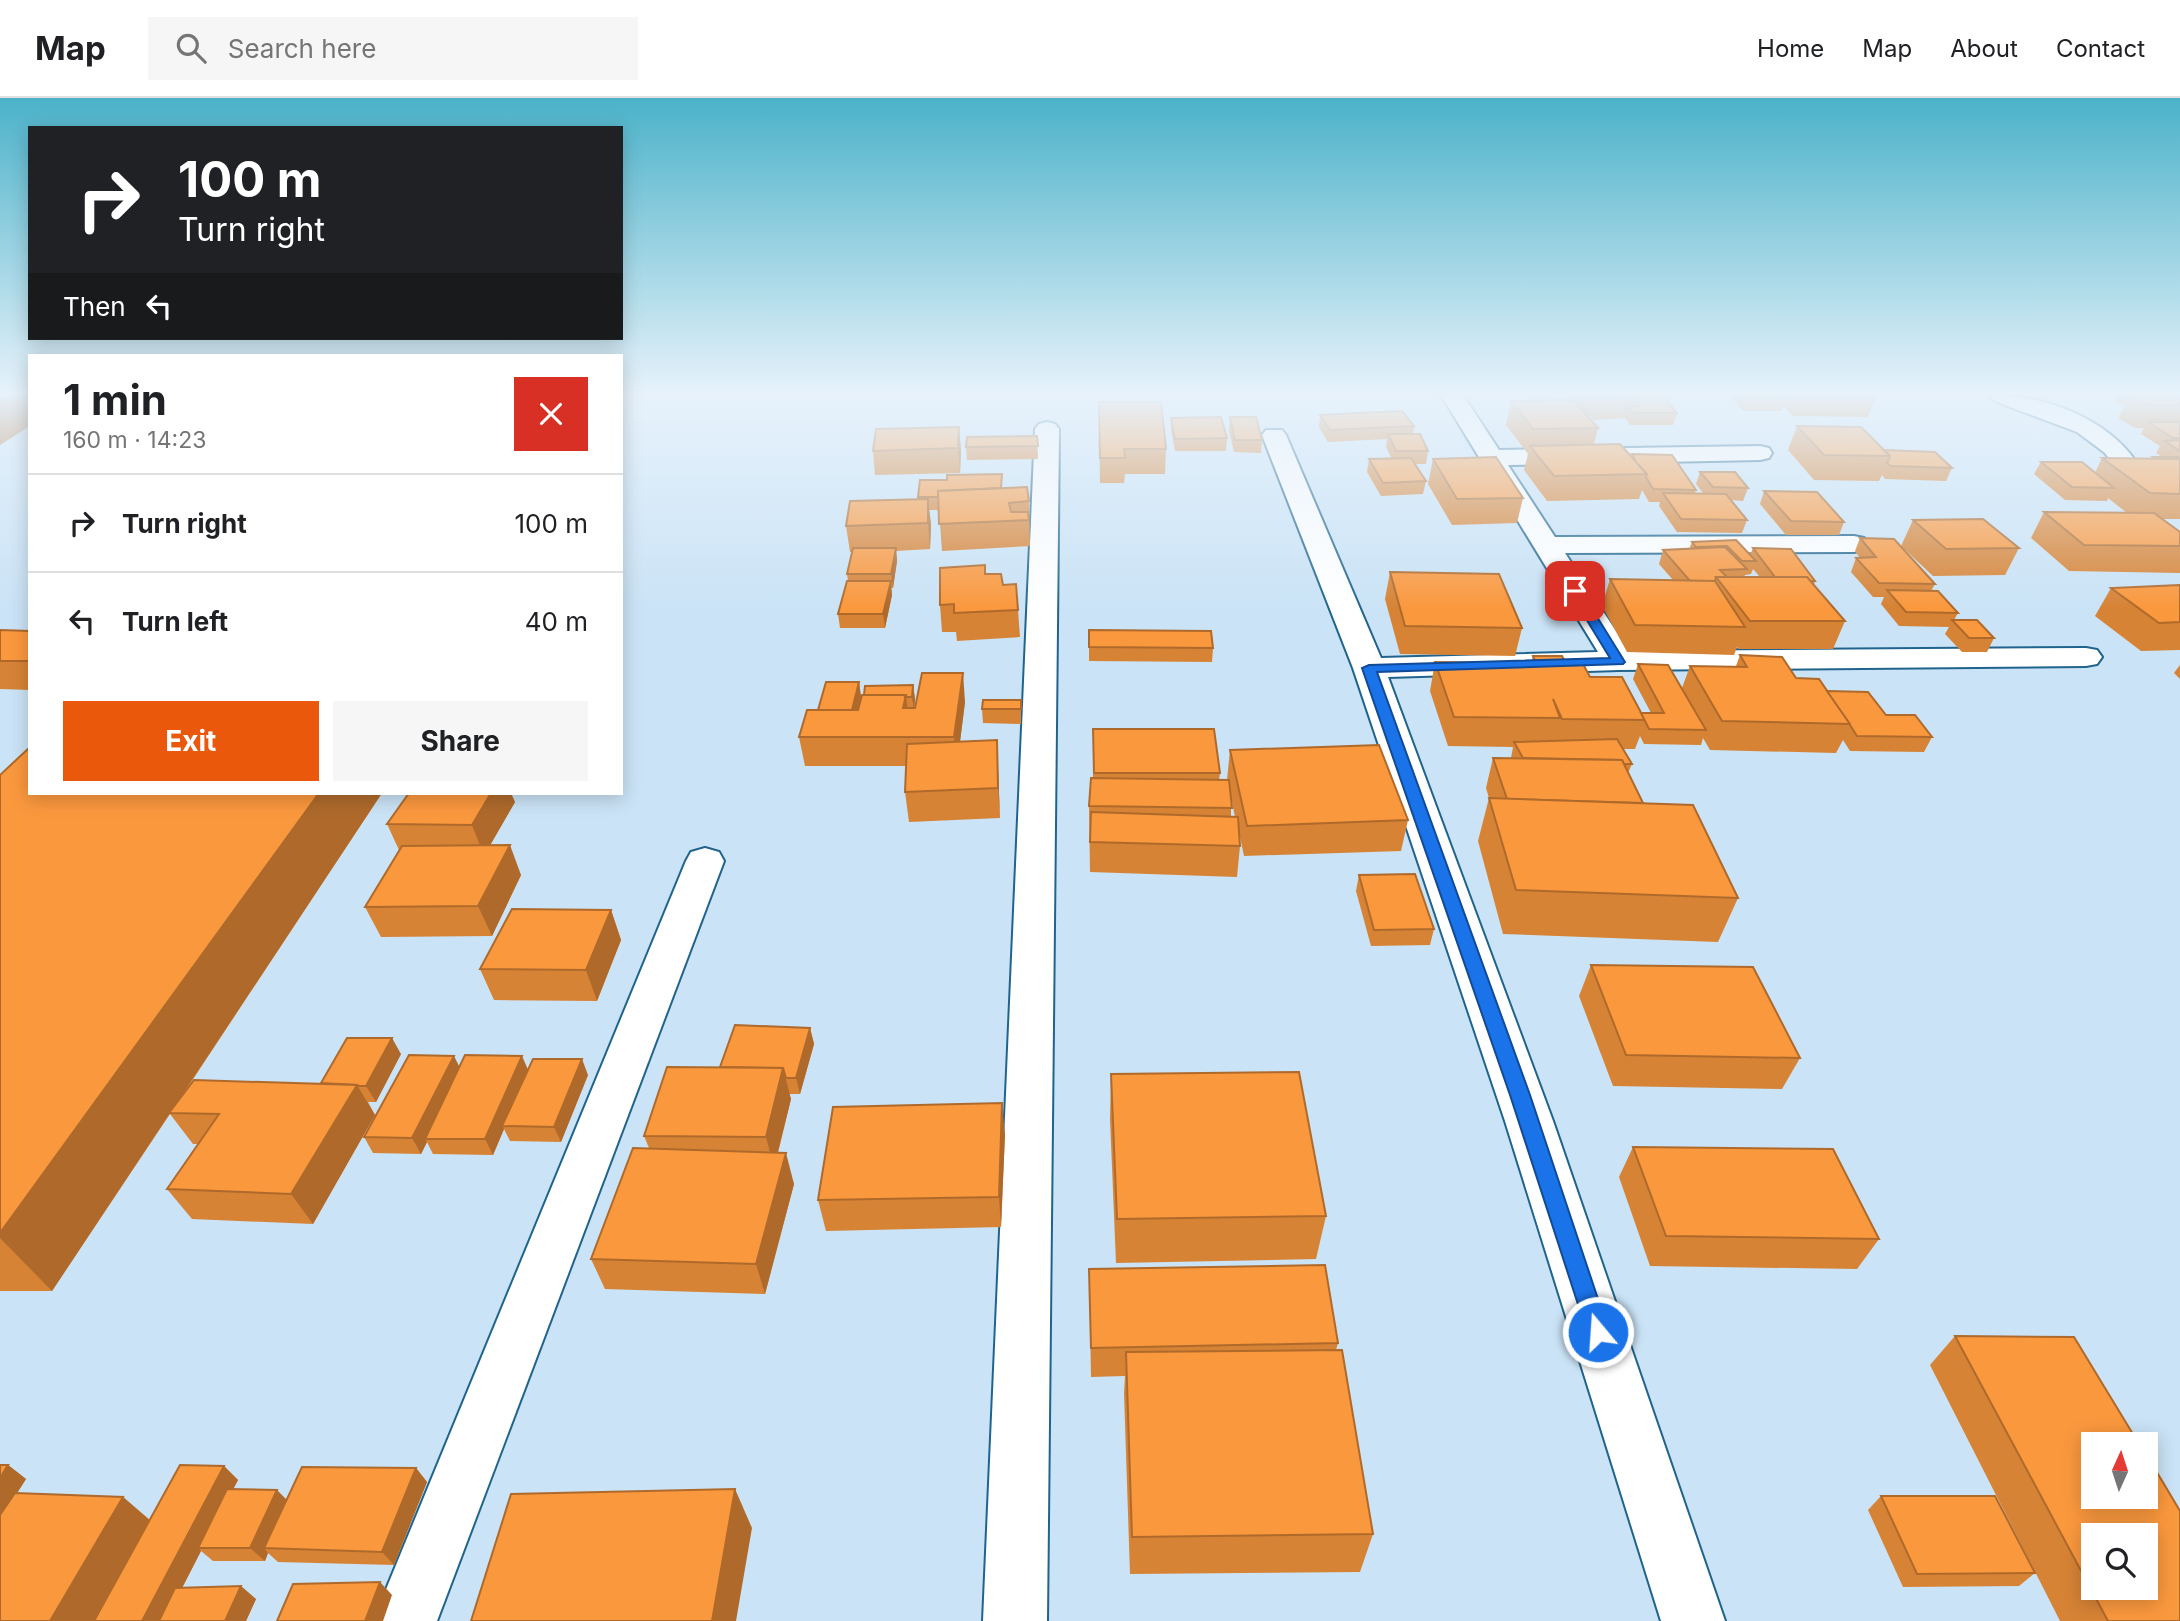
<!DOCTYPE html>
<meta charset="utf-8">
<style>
body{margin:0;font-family:Inter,sans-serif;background:#f6f6f6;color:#202124;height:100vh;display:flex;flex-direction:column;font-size:26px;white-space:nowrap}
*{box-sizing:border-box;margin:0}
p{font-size:23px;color:#757577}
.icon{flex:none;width:38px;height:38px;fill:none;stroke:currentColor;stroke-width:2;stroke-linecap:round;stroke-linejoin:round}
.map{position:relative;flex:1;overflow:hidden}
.sheet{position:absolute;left:28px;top:256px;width:595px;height:441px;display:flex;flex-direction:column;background:#fff;border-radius:0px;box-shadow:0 4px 18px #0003}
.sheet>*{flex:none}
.hud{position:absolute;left:28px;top:28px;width:595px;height:214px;border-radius:0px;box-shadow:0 4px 18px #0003;background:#202124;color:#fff;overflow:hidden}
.needle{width:46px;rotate:3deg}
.buttons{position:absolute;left:2081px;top:1334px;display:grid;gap:14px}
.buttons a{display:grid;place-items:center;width:77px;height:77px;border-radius:0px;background:#fff;box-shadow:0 4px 18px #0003;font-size:35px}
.pin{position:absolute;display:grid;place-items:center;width:60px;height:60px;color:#fff;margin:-30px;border-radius:14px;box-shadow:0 4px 10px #0006}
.me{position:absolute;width:77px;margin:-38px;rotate:342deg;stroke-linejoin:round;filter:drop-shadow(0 0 5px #0008)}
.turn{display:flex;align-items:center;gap:24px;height:147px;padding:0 35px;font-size:32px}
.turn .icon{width:91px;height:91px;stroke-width:2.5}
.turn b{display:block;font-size:49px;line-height:60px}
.then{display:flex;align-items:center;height:66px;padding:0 35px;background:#0003;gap:14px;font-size:26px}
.round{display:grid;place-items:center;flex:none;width:74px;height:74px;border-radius:0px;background:#f6f6f6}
.overview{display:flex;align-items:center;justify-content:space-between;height:119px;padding:0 35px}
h1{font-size:42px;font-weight:700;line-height:52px}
.action{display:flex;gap:14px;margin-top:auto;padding:14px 35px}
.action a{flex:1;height:80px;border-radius:0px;background:#ea580c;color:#fff;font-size:28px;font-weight:700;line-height:80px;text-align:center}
.action a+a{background:#f6f6f6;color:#202124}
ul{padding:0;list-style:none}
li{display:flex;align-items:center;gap:21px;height:98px;padding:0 35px;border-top:2px solid #e0e0e0}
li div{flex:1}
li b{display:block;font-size:26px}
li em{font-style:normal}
header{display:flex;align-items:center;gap:42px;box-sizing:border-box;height:98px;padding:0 35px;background:#fff;border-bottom:2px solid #e0e0e0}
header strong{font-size:33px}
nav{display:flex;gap:38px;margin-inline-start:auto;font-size:24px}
.search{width:490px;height:63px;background:#f6f6f6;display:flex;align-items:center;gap:18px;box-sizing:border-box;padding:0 24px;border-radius:0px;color:#757577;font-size:26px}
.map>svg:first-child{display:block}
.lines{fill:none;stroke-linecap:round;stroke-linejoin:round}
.minor-casing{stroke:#20648d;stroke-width:4}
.minor{fill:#fff;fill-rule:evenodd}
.wall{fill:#d78335;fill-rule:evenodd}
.shaded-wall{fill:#af6a2b}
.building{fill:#fa983e;stroke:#af6a2b;stroke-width:2;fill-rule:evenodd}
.route{fill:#1a73e8;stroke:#114b97;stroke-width:2}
</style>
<header>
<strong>Map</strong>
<div class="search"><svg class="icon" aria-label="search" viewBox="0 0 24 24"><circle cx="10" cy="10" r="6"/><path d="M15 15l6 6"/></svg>Search here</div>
<nav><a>Home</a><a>Map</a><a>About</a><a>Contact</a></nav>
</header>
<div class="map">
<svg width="2180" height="1523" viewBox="0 0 2180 1523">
<rect width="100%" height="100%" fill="#cae3f6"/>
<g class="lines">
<defs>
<g id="minor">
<polygon points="1441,297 1463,297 1499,352 1760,348 1769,350 1772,355 1769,360 1760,362 1508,367 1555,439 1854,438 1864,440 1868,446 1864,452 1854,454 1565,455 1629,553 2086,550 2097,552 2102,559 2097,566 2086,568 1619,572 1388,579 1553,1023 1725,1523 1661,1523 1505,1023 1353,570 1262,337 1266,332 1282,332 1286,337 1381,560 1598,554"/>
<path d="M 1990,297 C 2043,297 2106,319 2137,365 L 2134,370 L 2125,372 L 2116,370 L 2105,355 L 2077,334 L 2010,309 L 1993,302 Z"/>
<polygon points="1047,324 1055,326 1059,331 1047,1523 983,1523 1035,331 1039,326"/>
<polygon points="705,750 719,754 724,763 437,1523 373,1523 686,763 691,754"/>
</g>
</defs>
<use href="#minor" class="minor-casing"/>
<use href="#minor" class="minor"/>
</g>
<g class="wall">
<polygon points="1566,297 1662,297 1677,315 1673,327 1630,327 1625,320 1594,322 1581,311 1598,330 1594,346 1631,358 1632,356 1696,392 1695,395 1703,395 1696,386 1700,374 1748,390 1743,403 1731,402 1747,422 1742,435 1677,434 1659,408 1660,404 1649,404 1642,392 1639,401 1547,403 1524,372 1528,356 1506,327 1511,303 1571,302"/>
<polygon points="1729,297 1877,297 1868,319 1793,318 1783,308 1781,313 1743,313"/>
<polygon points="2118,297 2180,297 2180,421 2162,421 2180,434 2180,475 2069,473 2031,440 2044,414 2127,415 2108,400 2107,403 2065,402 2034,376 2041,364 2095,375 2102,360 2152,361 2153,359 2162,359 2156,355 2160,348 2141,336 2144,330 2135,330 2118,320 2125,308 2115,303"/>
<polygon points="1099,304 1166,351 1165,376 1125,376 1124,385 1100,385"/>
<polygon points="1320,317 1414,328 1413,336 1428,353 1426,366 1415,366 1426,383 1423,396 1381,398 1367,374 1369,361 1392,361 1386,349 1387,341 1328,344 1319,329"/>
<polygon points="1230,319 1262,342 1261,355 1234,354 1229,332"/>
<polygon points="1171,320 1227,340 1226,353 1175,353 1171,332"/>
<polygon points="1797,328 1884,352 1952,370 1946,383 1885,381 1882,377 1879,383 1814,382 1788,352"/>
<polygon points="959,329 961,353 960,375 875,377 873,353"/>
<polygon points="1037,338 1038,361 967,362 966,349"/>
<polygon points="1433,361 1523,400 1517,425 1452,427 1428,386"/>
<polygon points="1002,390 1029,403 1030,448 942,453 939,412 929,412 931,426 930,451 896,453 897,463 893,490 891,490 892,497 885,530 840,530 838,516 848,483 847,476 852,454 850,454 846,428 918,401 918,399"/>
<polygon points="1764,393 1844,424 1839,437 1786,437 1760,406"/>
<polygon points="1913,422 2019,450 2005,477 1933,478 1901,448 1935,486 1931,493 1958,515 1954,522 1994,540 1987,554 1962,554 1945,536 1949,529 1899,528 1881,506 1884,499 1873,499 1851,474 1856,460 1860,460 1855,453 1860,440 1901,448"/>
<path d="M 1736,442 L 1750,457 L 1753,450 L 1815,483 L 1814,487 L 1845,523 L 1833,551 L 1739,551 L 1737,549 L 1734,557 L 1627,554 L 1602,508 L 1610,481 L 1673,482 L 1659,466 L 1663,452 L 1689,451 L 1692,444 ZM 1753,471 L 1760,479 L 1744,479 L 1745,477 L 1751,476 Z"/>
<polygon points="1390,474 1522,530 1515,558 1400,556 1385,501"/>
<polygon points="986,476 1003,487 1018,512 1020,539 957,543 956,534 942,534 940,507"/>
<polygon points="2180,487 2180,552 2141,553 2095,518 2111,490"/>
<polygon points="0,532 30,533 30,592 0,591"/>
<polygon points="1089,532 1213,550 1212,564 1089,563"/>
<polygon points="1740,557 1886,617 1932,639 1924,654 1850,653 1843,642 1836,655 1710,652 1703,640 1701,647 1644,646 1640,638 1635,651 1623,651 1632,666 1628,675 1643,705 1738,800 1718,844 1503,836 1478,743 1489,700 1486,690 1493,660 1511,660 1513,649 1448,648 1430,593 1435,564 1531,565 1533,558 1565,564 1590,579 1641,615 1651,615 1633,581 1638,566 1682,590 1690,568 1736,568"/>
<polygon points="2180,567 2180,581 2174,575"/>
<polygon points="859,584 861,599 858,612 913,587 915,601 914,610 965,604 960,643 998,671 1000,720 909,724 905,694 906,668 805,668 799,639 818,612"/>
<polygon points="1021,602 1021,626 983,625 982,611"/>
<path d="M 1093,631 L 1220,675 L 1219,682 L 1227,682 L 1230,652 L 1408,722 L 1401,753 L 1244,758 L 1240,739 L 1240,748 L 1237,779 L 1090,774 L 1089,708 L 1093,680 ZM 1231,699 L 1235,719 L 1231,718 Z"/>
<polygon points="0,677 30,695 382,695 180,1001 321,985 401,956 376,1004 368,1004 375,1017 313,1126 192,1121 167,1091 198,1046 193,1046 170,1016 52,1193 0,1193"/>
<polygon points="515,704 490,747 521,777 492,838 381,839 365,809 399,752 387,726"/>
<polygon points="1359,777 1434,831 1430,847 1371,848 1356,793"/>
<polygon points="611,812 621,842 597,903 494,902 480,871"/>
<polygon points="1591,867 1800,960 1782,991 1613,988 1579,898"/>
<polygon points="810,930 814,946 800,996 789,996 791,1001 778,1055 794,1086 765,1196 605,1191 591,1161 649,1050 644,1038 720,969"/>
<polygon points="460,969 528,971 588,977 561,1044 510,1043 504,1031 493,1057 433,1056 427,1044 421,1056 373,1055 364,1039"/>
<polygon points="1111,976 1326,1118 1316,1161 1116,1165 1110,1021"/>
<polygon points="1005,1036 1001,1129 826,1133 818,1102"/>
<polygon points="1633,1049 1879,1141 1857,1171 1650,1168 1619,1079"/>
<polygon points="1089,1171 1338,1245 1336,1252 1373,1436 1360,1474 1130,1476 1124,1295 1125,1278 1091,1279"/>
<polygon points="1955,1238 2180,1523 2060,1523 1930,1267"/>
<polygon points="8,1367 26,1381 17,1395 123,1399 150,1422 224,1368 238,1382 233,1391 287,1402 416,1370 427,1384 394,1467 278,1464 268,1455 265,1463 213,1463 201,1453 182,1490 256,1501 246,1523 0,1523"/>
<polygon points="1881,1398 2035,1475 2019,1488 1903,1489 1868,1412"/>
</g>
<g class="shaded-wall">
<polygon points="5,297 30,297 30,328 0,347 0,300"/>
<polygon points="959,329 961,353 960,375 958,350"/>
<polygon points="928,401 931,426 930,451 928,425"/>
<polygon points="896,450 897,463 893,490 891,476"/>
<polygon points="891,483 892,497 885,530 883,516"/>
<polygon points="963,575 965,604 957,668 954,639"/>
<polygon points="859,584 861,599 852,633 850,618"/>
<polygon points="913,587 915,601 914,614 912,599"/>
<polygon points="906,597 909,626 903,610"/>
<polygon points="997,642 998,671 1000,720 998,690"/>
<polygon points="319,695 382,695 52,1193 0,1140 0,1135"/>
<polygon points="491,695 511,695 515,704 484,758 472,727"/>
<polygon points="510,747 521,777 492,838 478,808"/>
<polygon points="611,812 621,842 597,903 586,872"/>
<polygon points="810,930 814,946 800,996 796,980"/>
<polygon points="392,940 401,956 376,1004 366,988"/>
<polygon points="454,958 462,974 425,1041 427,1044 421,1056 412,1040"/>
<polygon points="522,958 529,974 502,1028 504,1031 493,1057 485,1041"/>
<polygon points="582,961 588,977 561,1044 554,1029"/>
<polygon points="783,970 791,1001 774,1069 766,1039"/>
<polygon points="357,987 375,1017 313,1126 291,1096"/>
<polygon points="1002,1005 1005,1036 1001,1129 999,1099"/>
<polygon points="786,1055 794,1086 765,1196 756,1166"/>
<polygon points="8,1367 26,1381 0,1422 0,1380"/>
<polygon points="224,1368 238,1382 203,1450 198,1450 201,1453 165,1523 142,1523"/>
<polygon points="416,1370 427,1384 394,1467 382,1454"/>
<polygon points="735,1391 752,1430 736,1523 712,1523"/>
<polygon points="277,1392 291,1406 264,1450 268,1455 265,1463 250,1450"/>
<polygon points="123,1399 154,1426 99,1523 50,1523"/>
<polygon points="380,1484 392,1497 383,1523 365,1523"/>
<polygon points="241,1488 256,1501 246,1523 225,1523"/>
</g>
<g class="building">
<polygon points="1598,297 1630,297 1600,299"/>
<polygon points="1642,297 1662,297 1677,315 1633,315 1628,308 1639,308"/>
<polygon points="1743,297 1781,297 1785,301 1747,301"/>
<polygon points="2132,297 2180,297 2180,307 2148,307"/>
<polygon points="1573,302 1598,330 1533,331 1511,303"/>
<polygon points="1099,304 1161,304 1166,351 1124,351 1125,360 1100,360"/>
<polygon points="1402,313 1414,328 1330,332 1320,317"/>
<polygon points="1221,319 1227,340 1175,341 1171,320"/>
<polygon points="1230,319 1256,319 1262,342 1235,342"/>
<polygon points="2148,324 2180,324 2180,340 2173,340"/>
<polygon points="1797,328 1861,329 1890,358 1824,357"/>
<polygon points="959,329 958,350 873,353 876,331"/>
<polygon points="1388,336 1420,336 1428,353 1396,353"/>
<polygon points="1037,338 1038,348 966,349 967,339"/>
<polygon points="2180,342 2180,353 2164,343"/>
<polygon points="1620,346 1647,376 1554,378 1530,348"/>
<polygon points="1884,352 1935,354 1952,370 1891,368 1887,365 1890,358"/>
<polygon points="1632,356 1672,357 1696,392 1653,391 1646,379 1647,376 1636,364"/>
<polygon points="1496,359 1523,400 1457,401 1433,361"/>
<polygon points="2153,359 2180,359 2180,361 2156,361"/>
<polygon points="1411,360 1426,383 1383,385 1369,361"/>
<polygon points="2102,360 2180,361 2180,396 2150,395"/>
<polygon points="2041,364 2082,364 2114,390 2072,389"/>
<polygon points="1700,374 1735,374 1748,390 1713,389"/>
<polygon points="1002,376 1001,390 938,393 938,399 918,399 920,382 947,382 947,377"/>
<polygon points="1027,389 1029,403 1009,405 1011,414 1028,414 1029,422 939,426 938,393"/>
<polygon points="1764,393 1817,394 1844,424 1791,423"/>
<polygon points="1663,395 1726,396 1747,422 1681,421"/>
<polygon points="928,401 928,425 846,428 850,403"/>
<polygon points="2044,414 2154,415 2180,434 2180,448 2084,447"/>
<polygon points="1983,421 2019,450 1946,451 1913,422"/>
<polygon points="1860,440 1894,441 1935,486 1879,485 1856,460 1876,459"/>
<polygon points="1736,442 1756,463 1742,463 1727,448 1696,449 1692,444"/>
<polygon points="1725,449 1747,471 1720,472 1727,479 1716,479 1715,483 1690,483 1663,452"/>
<polygon points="853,450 896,450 891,476 847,476"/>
<polygon points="1753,450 1791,451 1815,483 1810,483 1807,479 1775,479"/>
<polygon points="985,467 985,476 1001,476 1003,487 1016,486 1018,512 954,515 954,506 940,507 940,470"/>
<polygon points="1390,474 1499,476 1522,530 1405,528"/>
<polygon points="1716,479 1807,479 1845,523 1750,523"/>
<polygon points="1610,481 1715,483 1745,529 1635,527"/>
<polygon points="847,483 891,483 883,516 838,516"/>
<polygon points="2180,487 2180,524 2159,525 2111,490"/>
<polygon points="1887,492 1938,493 1958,515 1906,514"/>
<polygon points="1952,522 1977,522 1994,540 1969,540"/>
<polygon points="0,532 30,533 30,563 0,563"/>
<polygon points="1089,532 1211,533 1213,550 1089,549"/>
<polygon points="1740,557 1782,559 1796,580 1819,581 1850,626 1722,623 1690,568 1747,569"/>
<polygon points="1533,558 1562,558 1565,564 1582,564 1590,579 1622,579 1645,622 1562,621 1553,601 1560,620 1454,619 1435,564 1536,565"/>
<polygon points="1638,566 1668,567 1706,632 1649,631 1641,615 1664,615"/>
<polygon points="922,575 963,575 954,639 799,639 807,612 858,612 862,597 906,597 903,610 915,610"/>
<polygon points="826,584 859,584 852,612 818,612"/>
<polygon points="913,587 912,599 905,599 906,597 864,597 865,588"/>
<polygon points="1827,593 1868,594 1886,617 1915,617 1932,639 1857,638 1850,627 1850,626"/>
<polygon points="983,602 1021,602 1021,611 982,611"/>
<polygon points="1093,631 1214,631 1220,675 1094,675"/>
<polygon points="1617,641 1632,666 1624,666 1622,662 1523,660 1514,644"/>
<polygon points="997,642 998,690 905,694 907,646"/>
<polygon points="1379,647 1408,722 1247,728 1230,652"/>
<polygon points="30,649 30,695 319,695 0,1135 0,677"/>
<polygon points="1493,660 1622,662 1643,705 1507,701"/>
<polygon points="1091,680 1229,682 1232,710 1089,708"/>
<polygon points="409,695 491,695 472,727 387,726"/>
<polygon points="1489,700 1693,707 1738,800 1516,792"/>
<polygon points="1091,714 1238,719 1240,748 1090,744"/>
<polygon points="510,747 478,808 365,809 402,748"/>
<polygon points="1415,776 1434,831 1374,832 1359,777"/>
<polygon points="512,811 611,812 586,872 480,871"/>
<polygon points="1591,867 1753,869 1800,960 1626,957"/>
<polygon points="735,927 810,930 796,980 786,980 783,970 720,969"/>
<polygon points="347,940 392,940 366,988 358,988 357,987 321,985"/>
<polygon points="409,957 454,958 412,1040 364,1039"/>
<polygon points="465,957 522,958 485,1041 425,1041"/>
<polygon points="533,961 582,961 554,1029 502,1028"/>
<polygon points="667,969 783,970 766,1039 644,1038"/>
<polygon points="1299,974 1326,1118 1117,1121 1111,976"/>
<polygon points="194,982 357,987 291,1096 167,1091 219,1016 169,1015"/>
<polygon points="1002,1005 999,1099 818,1102 833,1009"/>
<polygon points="1633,1049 1833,1051 1879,1141 1666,1138"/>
<polygon points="633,1050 786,1055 756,1166 591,1161"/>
<polygon points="1325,1167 1338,1245 1091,1250 1089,1171"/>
<path d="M 1955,1238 L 2074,1239 L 2139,1346 L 2093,1346 L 2093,1398 L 2146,1398 L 2146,1356 L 2180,1413 L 2180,1523 L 2108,1523 ZM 2093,1437 L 2146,1437 L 2146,1489 L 2093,1489 Z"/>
<polygon points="1342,1252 1373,1436 1132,1439 1126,1254"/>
<polygon points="0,1367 8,1367 0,1380"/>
<polygon points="180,1367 224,1368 142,1523 94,1523"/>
<polygon points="302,1369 416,1370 382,1454 264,1450"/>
<polygon points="227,1391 277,1392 250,1450 198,1450"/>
<polygon points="735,1391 712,1523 471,1523 511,1396"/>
<polygon points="15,1395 123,1399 50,1523 0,1523 0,1417"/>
<polygon points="1881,1398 1995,1398 2035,1475 1917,1476"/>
<polygon points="380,1484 365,1523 277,1523 293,1486"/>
<polygon points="241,1488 225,1523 159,1523 175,1490"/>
</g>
<linearGradient id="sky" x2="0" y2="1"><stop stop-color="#4bb2c9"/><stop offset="0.58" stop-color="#e7f2fb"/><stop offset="1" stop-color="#e7f2fb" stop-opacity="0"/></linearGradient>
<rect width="2180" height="510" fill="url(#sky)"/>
<polygon class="route" points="1575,490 1581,493 1625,564 1623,566 1377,574 1530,997 1609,1234 1606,1241 1598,1244 1590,1241 1587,1234 1510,997 1362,570 1369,567 1610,560 1569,493"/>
</svg>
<div class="buttons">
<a><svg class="needle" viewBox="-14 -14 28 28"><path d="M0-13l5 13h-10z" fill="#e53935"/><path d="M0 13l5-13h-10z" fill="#757577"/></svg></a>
<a><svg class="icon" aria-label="search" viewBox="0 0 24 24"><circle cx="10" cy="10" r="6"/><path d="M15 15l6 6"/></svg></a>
</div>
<div class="pin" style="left:1575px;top:493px;background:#d93025"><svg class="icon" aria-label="arrive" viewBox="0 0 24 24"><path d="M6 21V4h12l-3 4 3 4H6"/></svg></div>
<svg class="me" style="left:1598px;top:1234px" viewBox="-20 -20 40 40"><circle r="17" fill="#1a73e8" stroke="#fff" stroke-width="3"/><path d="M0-11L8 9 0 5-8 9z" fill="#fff"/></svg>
<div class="hud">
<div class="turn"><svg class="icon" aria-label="right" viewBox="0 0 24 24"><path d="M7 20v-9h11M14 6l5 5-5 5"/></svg><div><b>100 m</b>Turn right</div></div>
<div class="then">Then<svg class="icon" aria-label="left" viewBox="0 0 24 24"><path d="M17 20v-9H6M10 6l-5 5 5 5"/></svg></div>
</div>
<section class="sheet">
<div class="overview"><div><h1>1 min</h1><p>160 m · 14:23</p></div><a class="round" style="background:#d93025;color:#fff"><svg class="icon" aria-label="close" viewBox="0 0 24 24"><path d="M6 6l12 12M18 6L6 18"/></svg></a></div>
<ul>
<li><svg class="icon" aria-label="right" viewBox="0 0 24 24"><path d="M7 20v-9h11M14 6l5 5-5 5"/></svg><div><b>Turn right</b></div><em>100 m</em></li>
<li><svg class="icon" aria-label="left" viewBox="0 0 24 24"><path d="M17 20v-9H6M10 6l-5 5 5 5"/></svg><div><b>Turn left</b></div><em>40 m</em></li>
</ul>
<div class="action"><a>Exit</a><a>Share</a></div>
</section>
</div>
